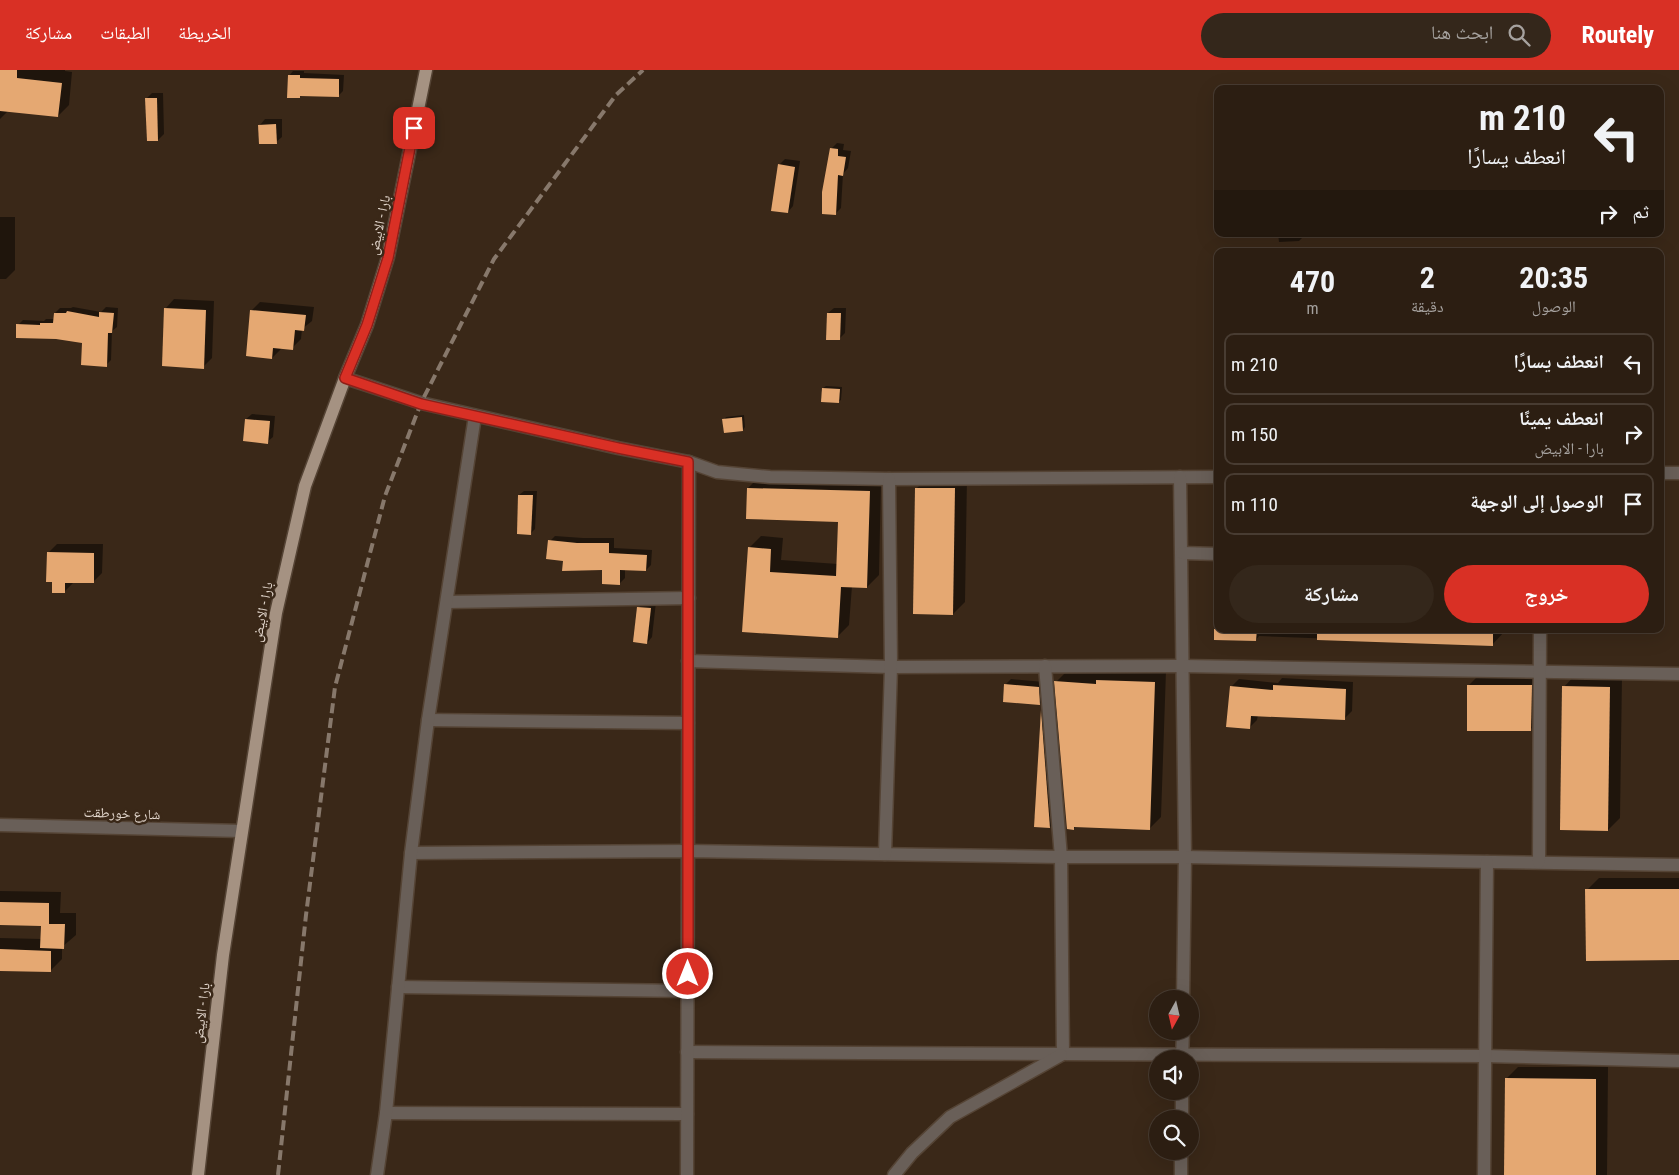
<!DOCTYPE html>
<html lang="ar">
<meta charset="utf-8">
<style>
body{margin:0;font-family:"Roboto Condensed","Noto Naskh Arabic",sans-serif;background:#34271b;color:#f1f3f6;direction:rtl;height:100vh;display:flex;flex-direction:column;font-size:19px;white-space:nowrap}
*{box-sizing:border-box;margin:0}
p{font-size:16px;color:#a6a29f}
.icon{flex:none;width:28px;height:28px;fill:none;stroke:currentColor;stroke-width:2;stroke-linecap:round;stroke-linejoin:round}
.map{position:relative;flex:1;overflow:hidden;direction:ltr}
.panel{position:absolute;left:1214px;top:178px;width:450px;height:385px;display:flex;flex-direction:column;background:#2c1e12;border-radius:10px;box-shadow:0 5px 20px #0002,0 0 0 1px #483c32;direction:rtl}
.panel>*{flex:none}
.guide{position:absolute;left:1214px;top:15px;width:450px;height:152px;border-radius:10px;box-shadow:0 5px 20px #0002,0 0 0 1px #483c32;direction:rtl;background:#2c1e12;color:#f1f3f6;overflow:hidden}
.needle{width:32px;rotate:188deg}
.fabs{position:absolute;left:1149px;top:920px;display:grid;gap:10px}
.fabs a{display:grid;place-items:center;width:50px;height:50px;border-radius:50%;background:#2c1e12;box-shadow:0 5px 20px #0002,0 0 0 1px #483c32;font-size:25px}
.pin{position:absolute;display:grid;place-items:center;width:42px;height:42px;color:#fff;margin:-21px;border-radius:10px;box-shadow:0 2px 8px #0006}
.me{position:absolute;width:55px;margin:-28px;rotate:0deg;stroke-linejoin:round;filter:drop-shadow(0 0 4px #0008)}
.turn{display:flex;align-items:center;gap:18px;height:105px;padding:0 15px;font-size:22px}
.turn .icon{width:65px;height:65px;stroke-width:2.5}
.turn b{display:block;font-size:35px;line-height:42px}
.then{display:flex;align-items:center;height:48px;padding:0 15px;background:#0003;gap:10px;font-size:19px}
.eta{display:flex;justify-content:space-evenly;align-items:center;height:85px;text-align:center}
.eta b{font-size:30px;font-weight:700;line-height:35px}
.cta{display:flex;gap:10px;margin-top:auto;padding:10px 15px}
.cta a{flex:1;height:58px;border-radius:30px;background:#d93025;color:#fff;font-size:20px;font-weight:700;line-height:58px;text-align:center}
.cta a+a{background:#34271b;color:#f1f3f6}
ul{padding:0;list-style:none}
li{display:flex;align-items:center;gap:15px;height:62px;margin:0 10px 8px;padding:0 5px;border:2px solid #483c32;border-radius:10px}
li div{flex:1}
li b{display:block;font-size:19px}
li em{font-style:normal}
header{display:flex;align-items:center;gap:30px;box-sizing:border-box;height:70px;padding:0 25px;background:#d93025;color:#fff}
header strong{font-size:24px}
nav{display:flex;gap:28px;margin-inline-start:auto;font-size:18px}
.search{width:350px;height:45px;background:#34271b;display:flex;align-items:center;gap:12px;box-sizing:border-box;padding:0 18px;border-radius:28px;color:#a6a29f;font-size:19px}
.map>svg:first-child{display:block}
.shadow{fill:#0007}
.building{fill:#e5a872}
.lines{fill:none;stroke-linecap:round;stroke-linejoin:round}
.minor-casing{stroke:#554435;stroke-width:15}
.tertiary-casing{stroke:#554435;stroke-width:15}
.primary-casing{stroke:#554435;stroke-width:15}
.minor{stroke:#695f58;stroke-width:12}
.tertiary{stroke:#695f58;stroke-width:12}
.primary{stroke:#a59282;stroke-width:12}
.rail{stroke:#87786b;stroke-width:4;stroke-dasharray:10 5;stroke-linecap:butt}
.route-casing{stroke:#8d1f18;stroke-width:12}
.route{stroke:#d93025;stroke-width:9}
.labels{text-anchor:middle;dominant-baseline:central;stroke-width:5;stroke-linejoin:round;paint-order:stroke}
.street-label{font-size:14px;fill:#e2d6cc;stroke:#3a2818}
</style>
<header>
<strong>Routely</strong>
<div class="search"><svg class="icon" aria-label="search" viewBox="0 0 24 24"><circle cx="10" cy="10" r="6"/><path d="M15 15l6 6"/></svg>ابحث هنا</div>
<nav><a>الخريطة</a><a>الطبقات</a><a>مشاركة</a></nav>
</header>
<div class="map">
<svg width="1679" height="1105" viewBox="0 0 1679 1105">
<rect width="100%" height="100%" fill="#3a2818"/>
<g class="shadow">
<polygon points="0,0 65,0 65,1 72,2 69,35 58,46 8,41 0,49"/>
<polygon points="293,1 304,1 304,3 344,5 343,21 338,26 301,25 289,6"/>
<polygon points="152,23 163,23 164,64 158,70 146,29"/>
<polygon points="265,49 282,49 282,67 276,72 260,55"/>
<polygon points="837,73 844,74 843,80 851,81 848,98 843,104 841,138 836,143 831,79"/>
<polygon points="785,89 800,91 793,136 788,142 779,95"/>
<polygon points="0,147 15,147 15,200 6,209 0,209"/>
<polygon points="1278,164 1304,164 1304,166 1299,171 1279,172"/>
<polygon points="174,229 214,231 212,288 203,297 166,238"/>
<polygon points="260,232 314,237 312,251 302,259 301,269 292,278 281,279 272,288 251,241"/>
<polygon points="73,237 101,242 106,237 118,238 117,257 112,261 111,290 106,295 83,272 18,255 23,250 44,251 46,249 55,249 55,243 60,238 71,238"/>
<polygon points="834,238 846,238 845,263 839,269 828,243"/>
<polygon points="826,316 842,317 841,330 838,332 823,318"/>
<polygon points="252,344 275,346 273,367 267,372 246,349"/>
<polygon points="744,345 745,357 743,360 724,350 726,347"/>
<polygon points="760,406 881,410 879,505 867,517 852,516 849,555 837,567 743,561 749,478 761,466 783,468 781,490 838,494 839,451 748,418"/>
<polygon points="929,406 967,407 965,532 953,544 917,418"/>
<polygon points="524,421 537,421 535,459 531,463 519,425"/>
<polygon points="555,466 583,468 614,468 614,478 652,480 651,495 646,500 625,499 625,508 619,514 604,499 564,490 550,471"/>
<polygon points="57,474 103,474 102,503 93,512 73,513 64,522 53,511 48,483"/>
<polygon points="644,532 656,532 652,567 647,573 638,538"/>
<polygon points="1235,559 1504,559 1503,563 1492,575 1259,566 1256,570 1234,569"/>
<polygon points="1068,600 1166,601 1161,747 1149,759 1076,756 1073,759 1056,612"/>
<polygon points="1575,605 1622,606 1620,748 1608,760 1564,617"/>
<polygon points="1477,607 1540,607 1540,650 1531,659 1468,616"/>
<polygon points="1282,608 1353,612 1352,641 1344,649 1258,645 1257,650 1249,658 1231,617 1239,609 1278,613"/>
<polygon points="1011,609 1044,612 1045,628 1040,634 1006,614"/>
<polygon points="1052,630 1062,745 1050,757 1035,756 1042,641"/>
<polygon points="1599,808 1679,808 1679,889 1587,820"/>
<polygon points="0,821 61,822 60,843 76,843 76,865 62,877 62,889 50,901 0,900 0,868 42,869 42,855 0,853"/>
<polygon points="1518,997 1608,997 1607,1105 1506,1105 1506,1009"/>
</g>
<g class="building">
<polygon points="0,0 17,0 17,8 62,13 58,47 0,41"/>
<polygon points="288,5 300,5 300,8 339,9 339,27 300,26 300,28 287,28"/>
<polygon points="145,28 157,28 158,71 147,71"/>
<polygon points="276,54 277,74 259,74 258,55"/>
<polygon points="830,78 838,79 838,86 846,87 843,106 838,105 836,145 822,144 822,122"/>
<polygon points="778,94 795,97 788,143 771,141"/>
<polygon points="164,238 206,240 204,299 162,296"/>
<polygon points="250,240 306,245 304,261 295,260 293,280 273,278 272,289 246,286"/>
<polygon points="67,241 99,247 99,242 114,243 112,263 108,263 107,297 81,295 82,273 56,269 16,268 16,254 40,255 40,253 53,253 54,243 66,243"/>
<polygon points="827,243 841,243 840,270 826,270"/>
<polygon points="822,318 840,319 839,333 821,332"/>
<polygon points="742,347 743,361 724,363 722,349"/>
<polygon points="245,349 270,351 268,374 243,371"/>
<polygon points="747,418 870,421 867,518 841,517 838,568 742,562 748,477 771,479 770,502 836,506 838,452 746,449"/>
<polygon points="915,418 955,418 953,545 913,544"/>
<polygon points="518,425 533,425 531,465 517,464"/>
<polygon points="548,470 577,473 609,473 609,483 647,485 646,501 620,500 620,515 602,514 602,500 562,501 563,491 546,489"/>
<polygon points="47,482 94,483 94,513 65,513 65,523 52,523 52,512 46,512"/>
<polygon points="637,537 651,538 647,574 633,572"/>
<polygon points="1214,559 1257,559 1256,571 1214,570"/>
<polygon points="1317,559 1493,559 1493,576 1317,570"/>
<polygon points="1096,610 1155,612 1150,760 1074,757 1074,760 1067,759 1054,611 1096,614"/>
<polygon points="1004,614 1039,617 1040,635 1003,632"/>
<polygon points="1273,615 1346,619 1345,650 1251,646 1250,659 1226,657 1230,616 1273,620"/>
<polygon points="1467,615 1532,615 1531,661 1467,661"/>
<polygon points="1562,616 1610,617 1608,761 1560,760"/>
<polygon points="1041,640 1050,758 1034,757"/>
<polygon points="1585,819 1679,819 1679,890 1586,891"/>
<polygon points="0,832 49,833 49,854 65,854 64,879 40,878 41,856 0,855"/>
<polygon points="0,879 51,881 51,902 0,901"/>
<polygon points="1505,1008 1596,1009 1596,1105 1504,1105"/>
</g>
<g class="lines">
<defs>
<g id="minor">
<polyline points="345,308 421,333 618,378 689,392 717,402 770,407 889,409 1218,407"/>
<polyline points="1660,403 1679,403"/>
<polyline points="1180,407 1185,787 1183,929"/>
<polyline points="1182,483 1218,484"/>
<polyline points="447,532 689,528"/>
<polyline points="688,591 891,597 1182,596 1679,604"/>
<polyline points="1045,596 1061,787 1063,984"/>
<polyline points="428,650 688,653"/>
<polyline points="411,783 688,781 1061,787 1185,787 1679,795"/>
<polyline points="885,784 891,597 889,409"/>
<polyline points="1539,792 1540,559"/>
<polyline points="398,917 688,921"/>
<polyline points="687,982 1485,986 1679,991"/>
<polyline points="1182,989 1183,961"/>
<polyline points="386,1043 687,1044"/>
<polyline points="1182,1049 1182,1021"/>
<polyline points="377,1105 386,1043 411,783 428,650 475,346"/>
<polyline points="687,1105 689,392"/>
<polyline points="894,1105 912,1083 950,1047 1061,985"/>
<polyline points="1181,1105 1181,1081"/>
<polyline points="1484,1105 1487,792"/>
</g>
<polyline id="tertiary" points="0,755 242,761"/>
<polyline id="primary" points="198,1105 223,885 276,543 305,416 345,308 367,255 388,187 426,0"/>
</defs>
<use href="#minor" class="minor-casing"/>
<use href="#tertiary" class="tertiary-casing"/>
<use href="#primary" class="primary-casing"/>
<use href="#minor" class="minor"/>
<use href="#tertiary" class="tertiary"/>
<use href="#primary" class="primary"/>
<polyline class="rail" points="278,1105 306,845 335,617 385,426 421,333 494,189 616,25 643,0"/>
</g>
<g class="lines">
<defs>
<polyline id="route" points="414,58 388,188 367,255 345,308 421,334 618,378 688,392 688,904"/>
</defs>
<use href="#route" class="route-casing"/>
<use href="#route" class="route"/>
</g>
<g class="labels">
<g class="street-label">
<text transform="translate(379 155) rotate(-78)">بارا - الابيض</text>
<text transform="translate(262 542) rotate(-79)">بارا - الابيض</text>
<text transform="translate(122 743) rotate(2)">شارع خورطقت</text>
<text transform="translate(201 943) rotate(-83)">بارا - الابيض</text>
</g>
</g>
</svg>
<div class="fabs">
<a><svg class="needle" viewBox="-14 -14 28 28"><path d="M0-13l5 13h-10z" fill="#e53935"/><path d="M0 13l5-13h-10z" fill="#a6a29f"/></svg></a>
<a><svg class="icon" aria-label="sound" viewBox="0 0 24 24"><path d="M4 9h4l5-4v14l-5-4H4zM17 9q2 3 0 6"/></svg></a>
<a><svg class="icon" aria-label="search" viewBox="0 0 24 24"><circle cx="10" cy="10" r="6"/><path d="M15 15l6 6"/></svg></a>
</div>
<div class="pin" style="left:414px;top:58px;background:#d93025"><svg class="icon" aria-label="arrive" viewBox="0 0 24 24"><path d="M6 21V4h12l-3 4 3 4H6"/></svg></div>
<svg class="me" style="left:688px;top:904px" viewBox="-20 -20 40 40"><circle r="17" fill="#d93025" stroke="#fff" stroke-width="3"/><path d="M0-11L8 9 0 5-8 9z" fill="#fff"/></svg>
<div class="guide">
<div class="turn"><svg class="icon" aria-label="left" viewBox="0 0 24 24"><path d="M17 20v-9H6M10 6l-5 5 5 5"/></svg><div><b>210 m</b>انعطف يسارًا</div></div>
<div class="then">ثم<svg class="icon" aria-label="right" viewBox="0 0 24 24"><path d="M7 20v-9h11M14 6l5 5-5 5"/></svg></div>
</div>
<section class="panel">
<div class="eta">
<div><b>20:35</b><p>الوصول</p></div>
<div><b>2</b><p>دقيقة</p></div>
<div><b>470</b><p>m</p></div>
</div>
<ul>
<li><svg class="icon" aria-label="left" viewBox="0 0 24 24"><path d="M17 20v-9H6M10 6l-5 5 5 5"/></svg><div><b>انعطف يسارًا</b></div><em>210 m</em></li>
<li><svg class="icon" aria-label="right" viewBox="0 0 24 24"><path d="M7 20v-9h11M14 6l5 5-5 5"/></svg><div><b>انعطف يمينًا</b><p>بارا - الابيض</p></div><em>150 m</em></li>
<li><svg class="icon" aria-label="arrive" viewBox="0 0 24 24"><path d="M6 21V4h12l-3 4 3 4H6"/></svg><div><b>الوصول إلى الوجهة</b></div><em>110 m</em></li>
</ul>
<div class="cta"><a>خروج</a><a>مشاركة</a></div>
</section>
</div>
